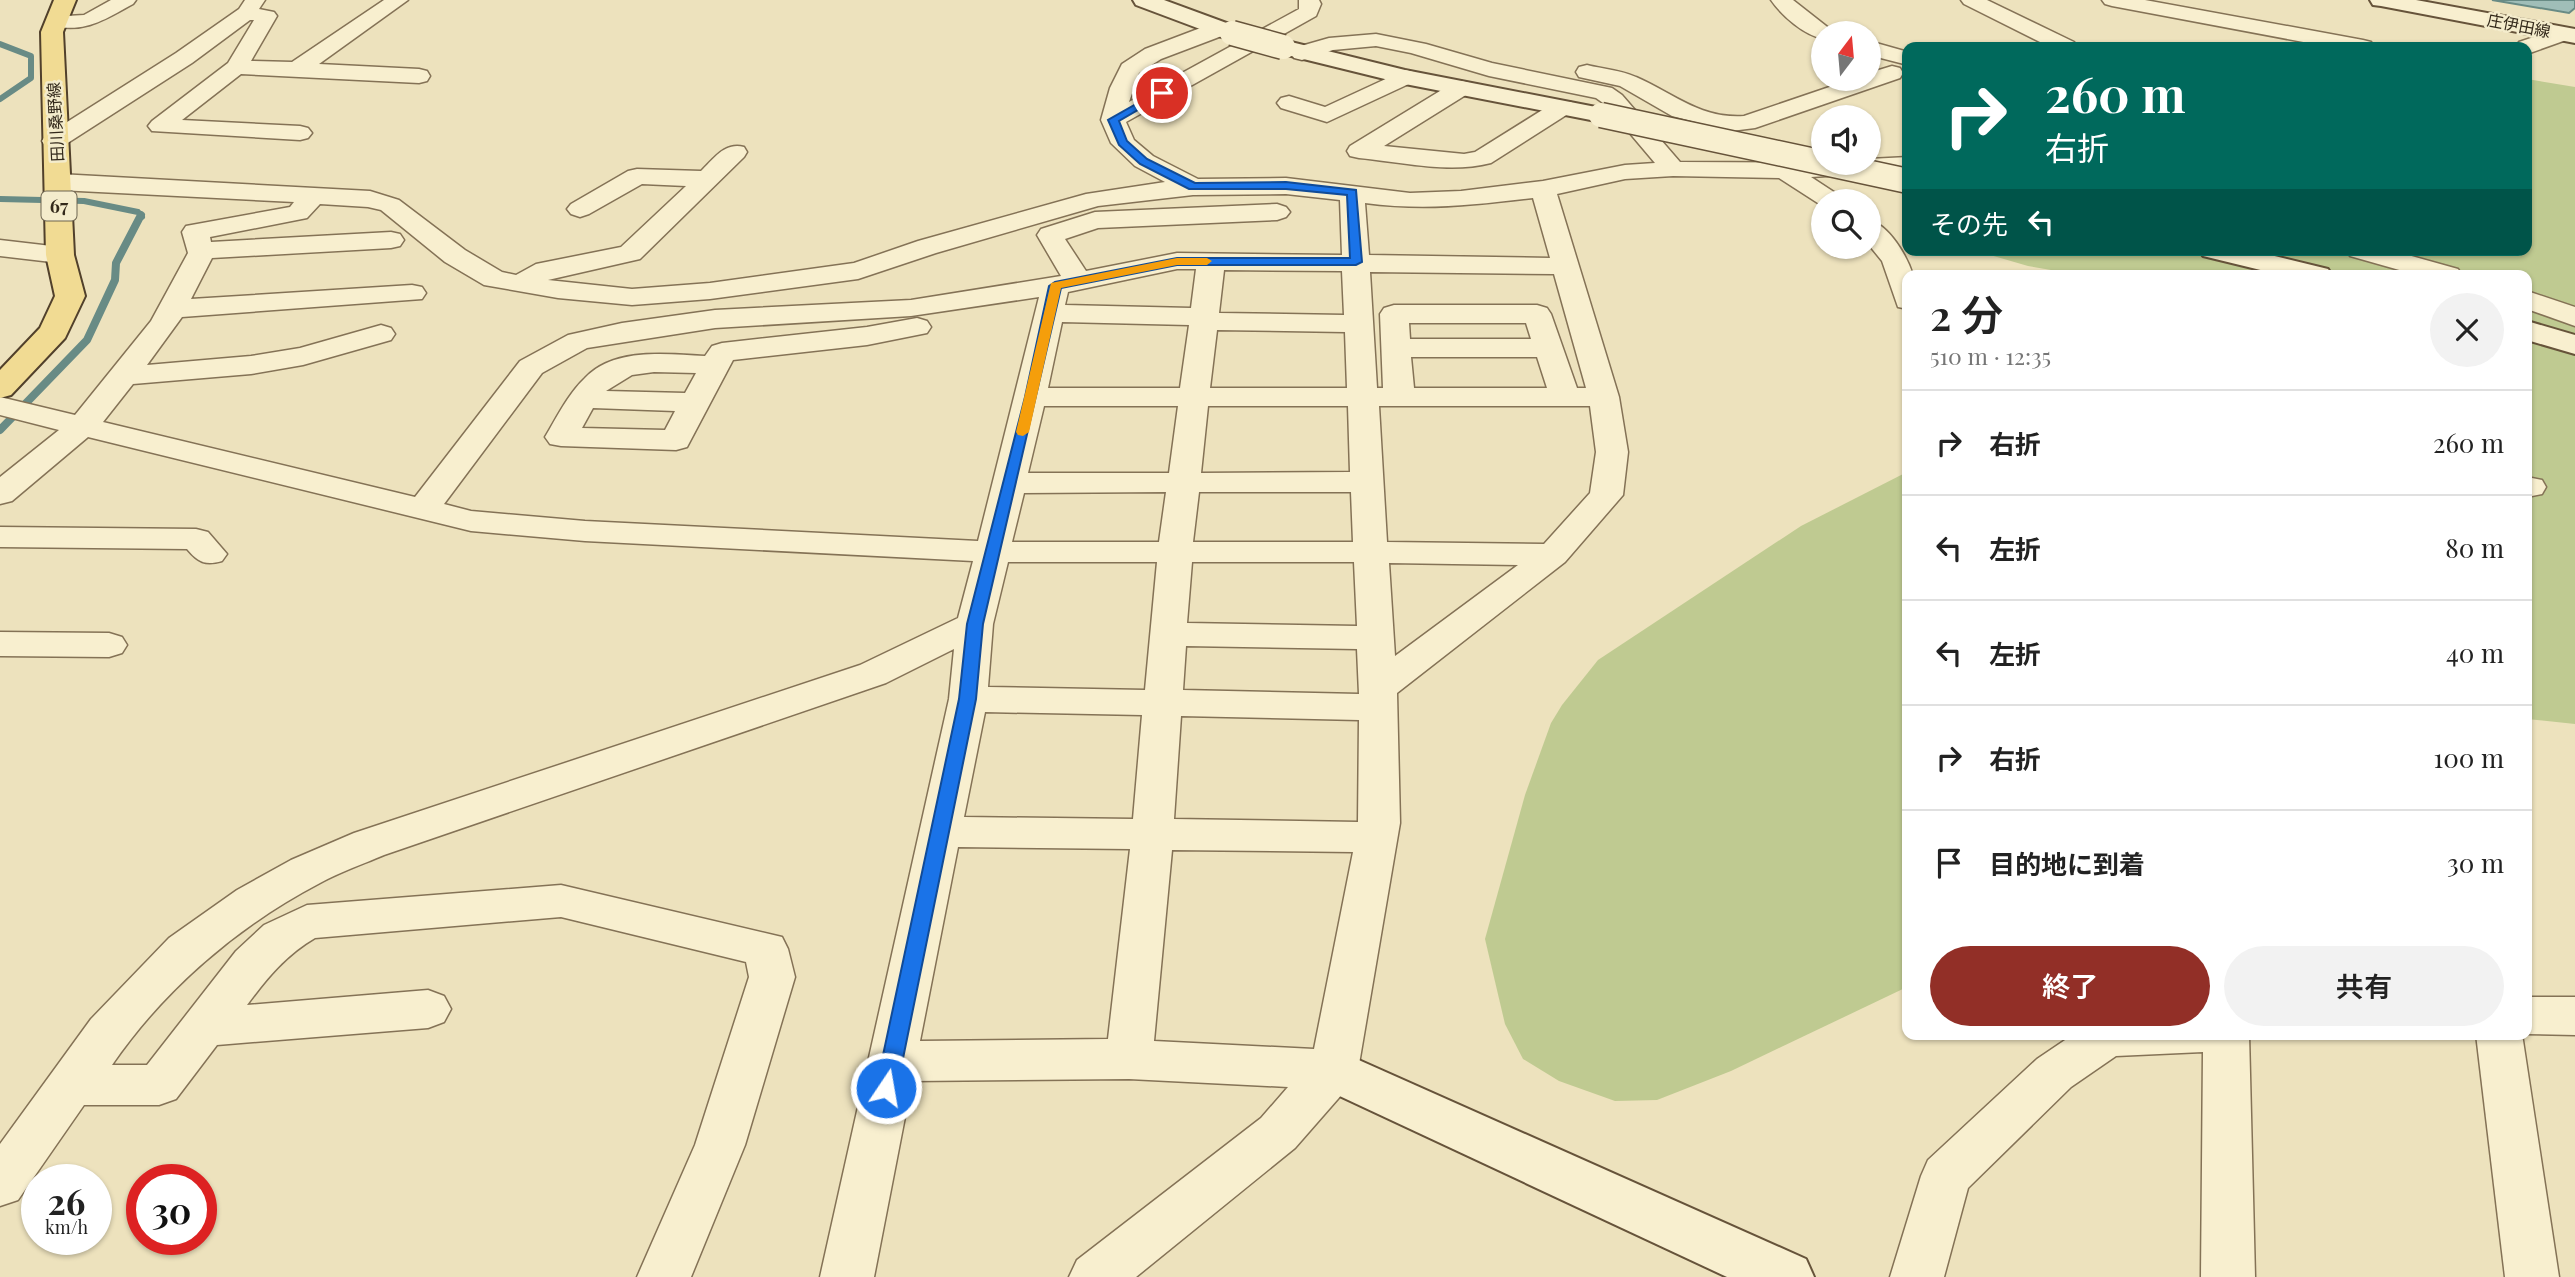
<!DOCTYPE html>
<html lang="ja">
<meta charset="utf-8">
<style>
body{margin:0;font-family:"Playfair Display","Noto Sans JP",serif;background:#f2f2f2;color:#222;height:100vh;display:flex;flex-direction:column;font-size:26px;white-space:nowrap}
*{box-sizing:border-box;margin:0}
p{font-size:23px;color:#767676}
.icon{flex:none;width:38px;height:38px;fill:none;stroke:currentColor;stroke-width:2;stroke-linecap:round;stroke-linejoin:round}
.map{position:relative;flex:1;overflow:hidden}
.panel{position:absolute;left:1902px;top:270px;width:630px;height:770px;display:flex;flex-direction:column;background:#fff;border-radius:14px;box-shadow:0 2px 5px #0004}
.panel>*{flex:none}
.top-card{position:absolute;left:1902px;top:42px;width:630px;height:214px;border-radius:14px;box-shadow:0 2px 5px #0004;background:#00695c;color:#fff;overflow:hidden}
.needle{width:46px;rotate:16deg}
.tools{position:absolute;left:1811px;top:21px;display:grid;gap:14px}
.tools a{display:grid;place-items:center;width:70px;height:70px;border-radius:50%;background:#fff;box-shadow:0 2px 5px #0004;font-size:35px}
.speed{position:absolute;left:21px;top:1164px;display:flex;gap:14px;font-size:35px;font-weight:700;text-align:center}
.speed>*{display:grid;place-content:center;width:91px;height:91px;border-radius:50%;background:#fff;box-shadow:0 2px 5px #0004;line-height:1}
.speed small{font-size:18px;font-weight:400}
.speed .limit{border:10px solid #d22;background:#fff;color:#111}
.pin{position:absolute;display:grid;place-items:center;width:60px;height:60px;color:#fff;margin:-30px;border:4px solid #fff;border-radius:50%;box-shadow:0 2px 7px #0007}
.me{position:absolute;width:77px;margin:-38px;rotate:12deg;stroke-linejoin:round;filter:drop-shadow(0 0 5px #0008)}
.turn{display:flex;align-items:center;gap:24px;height:147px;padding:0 28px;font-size:32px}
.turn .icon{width:91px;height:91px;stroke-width:2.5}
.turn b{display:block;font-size:49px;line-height:60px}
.then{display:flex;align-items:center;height:66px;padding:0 28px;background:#0003;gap:14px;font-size:26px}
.round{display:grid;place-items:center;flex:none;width:74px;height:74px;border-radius:37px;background:#f2f2f2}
.head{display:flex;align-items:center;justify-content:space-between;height:119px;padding:0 28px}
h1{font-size:42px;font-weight:600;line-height:52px}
.action{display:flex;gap:14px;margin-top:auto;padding:14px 28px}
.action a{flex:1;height:80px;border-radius:42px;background:#922f27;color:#fff;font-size:28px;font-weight:600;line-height:80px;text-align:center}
.action a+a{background:#f2f2f2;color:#222}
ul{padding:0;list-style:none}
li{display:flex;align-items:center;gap:21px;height:105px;padding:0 28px;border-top:2px solid #e0e0e0}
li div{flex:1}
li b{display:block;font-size:26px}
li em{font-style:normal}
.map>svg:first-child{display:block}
.green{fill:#bfca91}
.water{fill:#a0beb8;stroke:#688b85;stroke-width:2}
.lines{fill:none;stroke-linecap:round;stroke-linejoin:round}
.stream-far1{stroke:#688b85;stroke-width:6}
.stream{stroke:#688b85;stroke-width:8}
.street-casing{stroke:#847256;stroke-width:3}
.secondary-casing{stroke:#66533a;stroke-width:4}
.primary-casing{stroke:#51402b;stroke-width:4}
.street{fill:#f8efcf;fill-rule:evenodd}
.secondary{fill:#f8efcf;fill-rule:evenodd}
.primary{fill:#f1db93;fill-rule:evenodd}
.secondary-bridge-casing{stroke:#66533a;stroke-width:27;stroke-linecap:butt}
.secondary-bridge{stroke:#f8efcf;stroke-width:24}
.route{fill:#1a73e8;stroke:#114b97;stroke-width:2}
.slow{fill:#f59e0b}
.labels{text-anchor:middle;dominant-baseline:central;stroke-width:5;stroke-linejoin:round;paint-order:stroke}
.far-street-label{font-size:16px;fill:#33291b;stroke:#f4eccc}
.shield{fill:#f4eccc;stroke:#6d6450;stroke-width:2}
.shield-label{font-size:18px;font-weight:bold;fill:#33291b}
</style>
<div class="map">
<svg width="2575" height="1277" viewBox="0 0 2575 1277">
<rect width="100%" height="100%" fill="#ede2bd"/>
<g class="green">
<polygon points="2527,79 2575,87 2575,724 2527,719 2527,275 2080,275 2028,266 1973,250 2527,250"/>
<polygon points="1907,472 1907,987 1731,1071 1657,1100 1615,1101 1559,1081 1523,1059 1505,1024 1485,939 1525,795 1551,723 1562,705 1598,660 1801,526"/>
</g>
<polygon class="water" points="2492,0 2575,0 2575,8 2569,13"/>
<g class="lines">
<g class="stream-far1">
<polyline points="0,44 31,56 31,78 0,99"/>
<polyline points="0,199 84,201 138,212 142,217"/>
</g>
<polyline class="stream" points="0,430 87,340 115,280 116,263 141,215"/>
<defs>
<g id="street">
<path d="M 111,0 L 136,0 L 133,4 C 104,20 84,34 50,25 L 46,21 L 50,17 L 84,15 Z"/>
<polygon points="245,0 265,0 259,9 274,12 277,16 251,61 292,62 384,0 408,0 319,64 419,69 427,71 430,76 427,81 419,83 241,74 182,120 300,126 308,128 312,133 308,138 300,140 152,131 148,126 152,121 228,63 254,20 250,20 192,63 63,146 54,148 45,146 42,141 45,136 176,53 239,9"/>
<path d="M 1299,0 L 1319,0 L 1321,4 L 1316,16 L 1126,122 L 1134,140 L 1153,156 L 1198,179 L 1286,178 L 1410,193 L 1461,191 L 1543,181 L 1625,165 L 1655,163 L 1606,105 L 1596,98 L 1489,76 L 1411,53 L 1376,46 L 1333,50 L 1302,60 L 1294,58 L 1291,53 L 1294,48 L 1329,38 L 1376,34 L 1426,44 L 1492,63 L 1612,88 L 1622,95 L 1680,162 L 1869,163 L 1869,159 L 1908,157 L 1908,171 L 1811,177 L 1840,196 L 1844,201 L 1824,201 L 1824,207 L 1779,178 L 1673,176 L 1625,179 L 1557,194 L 1619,397 L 1628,452 L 1623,495 L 1565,562 L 1397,693 L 1400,823 L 1358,1070 L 1351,1084 L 1295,1148 L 1136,1277 L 1069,1277 L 1077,1260 L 1261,1118 L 1288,1087 L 1129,1079 L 912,1081 L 874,1277 L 820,1277 L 949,699 L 954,649 L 886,683 L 384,855 C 363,864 340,872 320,883 C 238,926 165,988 112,1065 L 147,1065 L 236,951 L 264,925 L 307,905 L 561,885 L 782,937 L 788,949 L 795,977 L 745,1145 L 691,1277 L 637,1277 L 695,1145 L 749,977 L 746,962 L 561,917 L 315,938 C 286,955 267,978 247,1005 L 428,990 L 444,996 L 451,1009 L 444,1022 L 428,1028 L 217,1045 L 176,1099 L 159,1105 L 84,1105 L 18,1200 L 0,1206 L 0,1144 L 91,1019 L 169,938 L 237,890 L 291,860 L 354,833 L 860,665 L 958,618 L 973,561 L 585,541 L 471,531 L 88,437 L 12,501 L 0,504 L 0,477 L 59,430 L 0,415 L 0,397 L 75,415 L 151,321 L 188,253 L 182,232 L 186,226 L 290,207 L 294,202 L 59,190 L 50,187 L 46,182 L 50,177 L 59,174 L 370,191 L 399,200 L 465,250 L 502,272 L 516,275 L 536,264 L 621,247 L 686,186 L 642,184 L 589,214 L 580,217 L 571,214 L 567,209 L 571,204 L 628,171 L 637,169 L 701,171 C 714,159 724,142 744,147 L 747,152 L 744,157 L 640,259 L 548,280 L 632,289 L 710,283 L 854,263 L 918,241 L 1086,194 L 1165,182 L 1135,166 L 1111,143 L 1101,120 L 1110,88 L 1122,64 L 1145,49 L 1211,24 L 1227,24 L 1230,29 L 1227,34 L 1161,59 L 1139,73 L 1129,102 L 1299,9 ZM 1286,194 L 1340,200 L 1342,255 L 1177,253 L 1086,271 L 1065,239 L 1098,228 L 1277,220 L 1286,217 L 1290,212 L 1286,207 L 1277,204 L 1095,212 L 1041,229 L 1037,235 L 1061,276 L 911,300 L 715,310 L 622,323 L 568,335 L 520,361 L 415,497 L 103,422 L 133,384 L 251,374 L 303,365 L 391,340 L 395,334 L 391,328 L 381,325 L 300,348 L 251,356 L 147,365 L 182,317 L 422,299 L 426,293 L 422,287 L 412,285 L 191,299 L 212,258 L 391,248 L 400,246 L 404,240 L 400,234 L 391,232 L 211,242 L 210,237 L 307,218 L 320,204 L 368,207 L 381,210 L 445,262 L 484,285 L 558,298 L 632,305 L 710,299 L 858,279 L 936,253 L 1098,206 L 1193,195 ZM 1533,198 L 1550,258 L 1369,255 L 1365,203 C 1425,211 1473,205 1533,198 ZM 1177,269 L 1196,269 L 1191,308 L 1065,305 L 1068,292 ZM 1224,270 L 1342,271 L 1344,315 L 1219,313 ZM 1370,272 L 1554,274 L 1586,388 L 1577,388 L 1551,314 L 1547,308 L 1537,305 L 1394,305 L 1384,308 L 1380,314 L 1383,388 L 1377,388 ZM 1039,297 L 978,541 L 585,521 L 471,511 L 444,504 L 542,373 L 587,348 L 715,328 L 911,316 ZM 1062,322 L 1189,325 L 1180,388 L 1048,388 ZM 1409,323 L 1526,323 L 1531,339 L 1410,339 ZM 1217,330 L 1345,332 L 1347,388 L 1210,388 ZM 1411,357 L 1537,357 L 1547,388 L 1414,388 ZM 1044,406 L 1178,406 L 1169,473 L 1028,473 ZM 1208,406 L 1348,406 L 1350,472 L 1201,473 ZM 1379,406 L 1590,406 L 1596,452 L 1590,493 L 1544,544 L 1387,542 ZM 1166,492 L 1159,542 L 1012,542 L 1024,493 ZM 1199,492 L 1351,492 L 1353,542 L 1193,542 ZM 1008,562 L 1157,562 L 1145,690 L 988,687 L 993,624 ZM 1192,562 L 1354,562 L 1357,626 L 1187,623 ZM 1389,563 L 1518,565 L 1395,656 ZM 1186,646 L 1357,649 L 1359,694 L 1183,690 ZM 985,712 L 1142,715 L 1133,819 L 964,817 ZM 1181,716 L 1359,720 L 1358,822 L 1174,819 ZM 958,847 L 1130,849 L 1108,1039 L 920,1041 ZM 1172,850 L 1353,852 L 1314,1049 L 1154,1041 Z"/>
<path d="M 1771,0 L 1793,0 L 1835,33 L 1824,33 L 1824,39 C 1804,35 1782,16 1771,0 Z"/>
<polygon points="1961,0 1987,0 2074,42 2077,47 2050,47 1964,4"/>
<polygon points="2102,0 2145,0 2363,40 2371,42 2374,47 2330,47 2112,6 2105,4"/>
<polygon points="2561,28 2569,29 2572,34 2569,39 2527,54 2527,47 2516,47 2519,42"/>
<polygon points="1869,41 1908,52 1908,65 1869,55"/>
<path d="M 1587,65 C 1603,69 1621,70 1636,77 C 1673,93 1700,119 1744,116 L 1853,79 L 1869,79 L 1869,73 L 1892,66 L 1900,68 L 1903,73 L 1900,78 L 1755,128 L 1731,131 L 1672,116 L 1620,86 L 1579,77 L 1576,72 L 1579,67 Z"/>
<polygon points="1405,70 1413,72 1416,77 1413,82 1327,122 1281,108 1277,103 1281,98 1289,96 1325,107"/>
<path d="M 1461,81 L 1469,83 L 1472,88 L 1469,93 L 1384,146 L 1464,154 L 1475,152 L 1555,102 L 1571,102 L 1575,107 L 1571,112 L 1491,163 C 1449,174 1402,162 1359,158 L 1350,156 L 1347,151 L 1350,146 L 1453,83 Z"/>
<path d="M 1869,220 C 1889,225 1907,256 1913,275 L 1908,275 L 1908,309 L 1898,307 L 1882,261 L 1869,245 Z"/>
<polygon points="0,240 60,247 70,249 73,255 70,261 60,263 0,256"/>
<polygon points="2346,250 2390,250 2458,269 2462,275 2417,275 2350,256"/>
<polygon points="2527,291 2575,307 2575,326 2527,309"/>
<path d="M 917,318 L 927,321 L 931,327 L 927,333 L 867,345 L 733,360 L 687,447 L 676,450 L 561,446 L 550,444 L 545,437 C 557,417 568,394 585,378 C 614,347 667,354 705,356 L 712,346 L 722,343 L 867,327 ZM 654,372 L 696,373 L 685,393 L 606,391 L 632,375 ZM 593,408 L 675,411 L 665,430 L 582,428 Z"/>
<polygon points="2527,477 2542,480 2546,487 2542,494 2527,497"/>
<path d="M 0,527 L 196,529 L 208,532 L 227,554 L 222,561 C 205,566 198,562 187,549 L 0,547 Z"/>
<polygon points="0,632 109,633 122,637 127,645 122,653 109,657 0,656"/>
<polygon points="2527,997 2575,997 2575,1035 2525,1034"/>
<polygon points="2074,1034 2249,1034 2255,1277 2201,1277 2203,1052 2116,1056 2071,1087 1968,1188 1944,1277 1890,1277 1921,1176 1928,1160 2037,1059"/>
<polygon points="2476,1034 2522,1034 2559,1277 2505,1277"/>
</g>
<g id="secondary">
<polygon points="1133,0 1164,0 1240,28 1243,33 1240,38 1224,38 1136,5"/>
<polygon points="2370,0 2416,0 2575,29 2575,43 2381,6 2373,5"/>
<polygon points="1283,40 1405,70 1601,108 1610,110 1613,115 1610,120 1601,122 1405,84 1275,52 1272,47 1275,42"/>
<polygon points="2199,250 2250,250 2328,269 2332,275 2281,275 2203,256"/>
<polygon points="2527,321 2575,335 2575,354 2527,340"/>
<polygon points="1334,1049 1806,1259 1814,1277 1727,1277 1316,1085 1309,1070 1316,1055"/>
</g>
<polygon id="primary" points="54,0 76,0 63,32 74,255 85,296 65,338 11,395 0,398 0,370 40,328 55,296 46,255 41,32"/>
</defs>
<use href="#street" class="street-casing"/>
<use href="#secondary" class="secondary-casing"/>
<use href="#primary" class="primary-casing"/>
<use href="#street" class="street"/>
<use href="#secondary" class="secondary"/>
<use href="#primary" class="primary"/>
<defs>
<g id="secondary-bridge">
<polyline points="1232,33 1283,47"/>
<polyline points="1601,115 1908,181"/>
</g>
</defs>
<use href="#secondary-bridge" class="secondary-bridge-casing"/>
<use href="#secondary-bridge" class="secondary-bridge"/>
</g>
<polygon class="route" points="1159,91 1167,93 1119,121 1127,141 1147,159 1195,183 1286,182 1356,190 1362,262 1356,265 1177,265 1061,288 983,624 976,699 897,1088 894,1095 886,1097 879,1095 876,1088 959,699 967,624 1025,397 1049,286 1055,282 1177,258 1350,258 1347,195 1286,189 1189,189 1140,164 1119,145 1108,120"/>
<polygon class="slow" points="1177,258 1207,258 1212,261 1207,265 1177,265 1061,288 1029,432 1023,436 1018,435 1016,432 1051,283"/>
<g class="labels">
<g class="far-street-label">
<text transform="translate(2519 25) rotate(11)">庄伊田線</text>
<text transform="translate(55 122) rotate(-93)">田川桑野線</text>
</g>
<rect class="shield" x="41.5" y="191.5" width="35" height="29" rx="5"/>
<g class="shield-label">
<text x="59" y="206">67</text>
</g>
</g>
</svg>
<div class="tools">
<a><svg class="needle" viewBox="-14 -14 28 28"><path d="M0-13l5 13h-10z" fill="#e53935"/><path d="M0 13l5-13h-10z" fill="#767676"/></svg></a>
<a><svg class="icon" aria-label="sound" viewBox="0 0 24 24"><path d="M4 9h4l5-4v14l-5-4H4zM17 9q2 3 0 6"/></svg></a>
<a><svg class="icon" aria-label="search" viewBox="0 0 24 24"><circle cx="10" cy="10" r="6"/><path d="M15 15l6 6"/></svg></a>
</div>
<div class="speed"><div>26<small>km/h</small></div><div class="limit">30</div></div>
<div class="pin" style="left:1162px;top:93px;background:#d93025"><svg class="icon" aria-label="arrive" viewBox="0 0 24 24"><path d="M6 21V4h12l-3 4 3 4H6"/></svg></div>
<svg class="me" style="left:886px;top:1088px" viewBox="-20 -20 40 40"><circle r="17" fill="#1a73e8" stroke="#fff" stroke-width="3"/><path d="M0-11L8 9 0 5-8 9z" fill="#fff"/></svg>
<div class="top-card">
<div class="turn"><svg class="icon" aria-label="right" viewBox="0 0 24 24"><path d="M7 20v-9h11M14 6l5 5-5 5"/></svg><div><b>260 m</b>右折</div></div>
<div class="then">その先<svg class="icon" aria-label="left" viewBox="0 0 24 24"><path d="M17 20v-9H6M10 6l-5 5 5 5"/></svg></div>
</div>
<section class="panel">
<div class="head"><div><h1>2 分</h1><p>510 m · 12:35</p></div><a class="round"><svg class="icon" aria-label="close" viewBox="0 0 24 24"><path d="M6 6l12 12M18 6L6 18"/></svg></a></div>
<ul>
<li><svg class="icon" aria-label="right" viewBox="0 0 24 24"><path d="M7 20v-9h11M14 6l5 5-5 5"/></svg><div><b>右折</b></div><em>260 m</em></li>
<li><svg class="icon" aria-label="left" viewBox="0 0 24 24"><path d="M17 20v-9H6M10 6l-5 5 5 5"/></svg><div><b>左折</b></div><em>80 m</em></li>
<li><svg class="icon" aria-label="left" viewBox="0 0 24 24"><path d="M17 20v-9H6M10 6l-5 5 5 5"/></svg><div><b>左折</b></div><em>40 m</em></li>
<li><svg class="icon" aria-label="right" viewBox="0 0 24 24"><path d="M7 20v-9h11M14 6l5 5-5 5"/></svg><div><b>右折</b></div><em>100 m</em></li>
<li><svg class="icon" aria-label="arrive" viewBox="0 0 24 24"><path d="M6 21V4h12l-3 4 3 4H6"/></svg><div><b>目的地に到着</b></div><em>30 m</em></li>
</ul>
<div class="action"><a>終了</a><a>共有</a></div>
</section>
</div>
